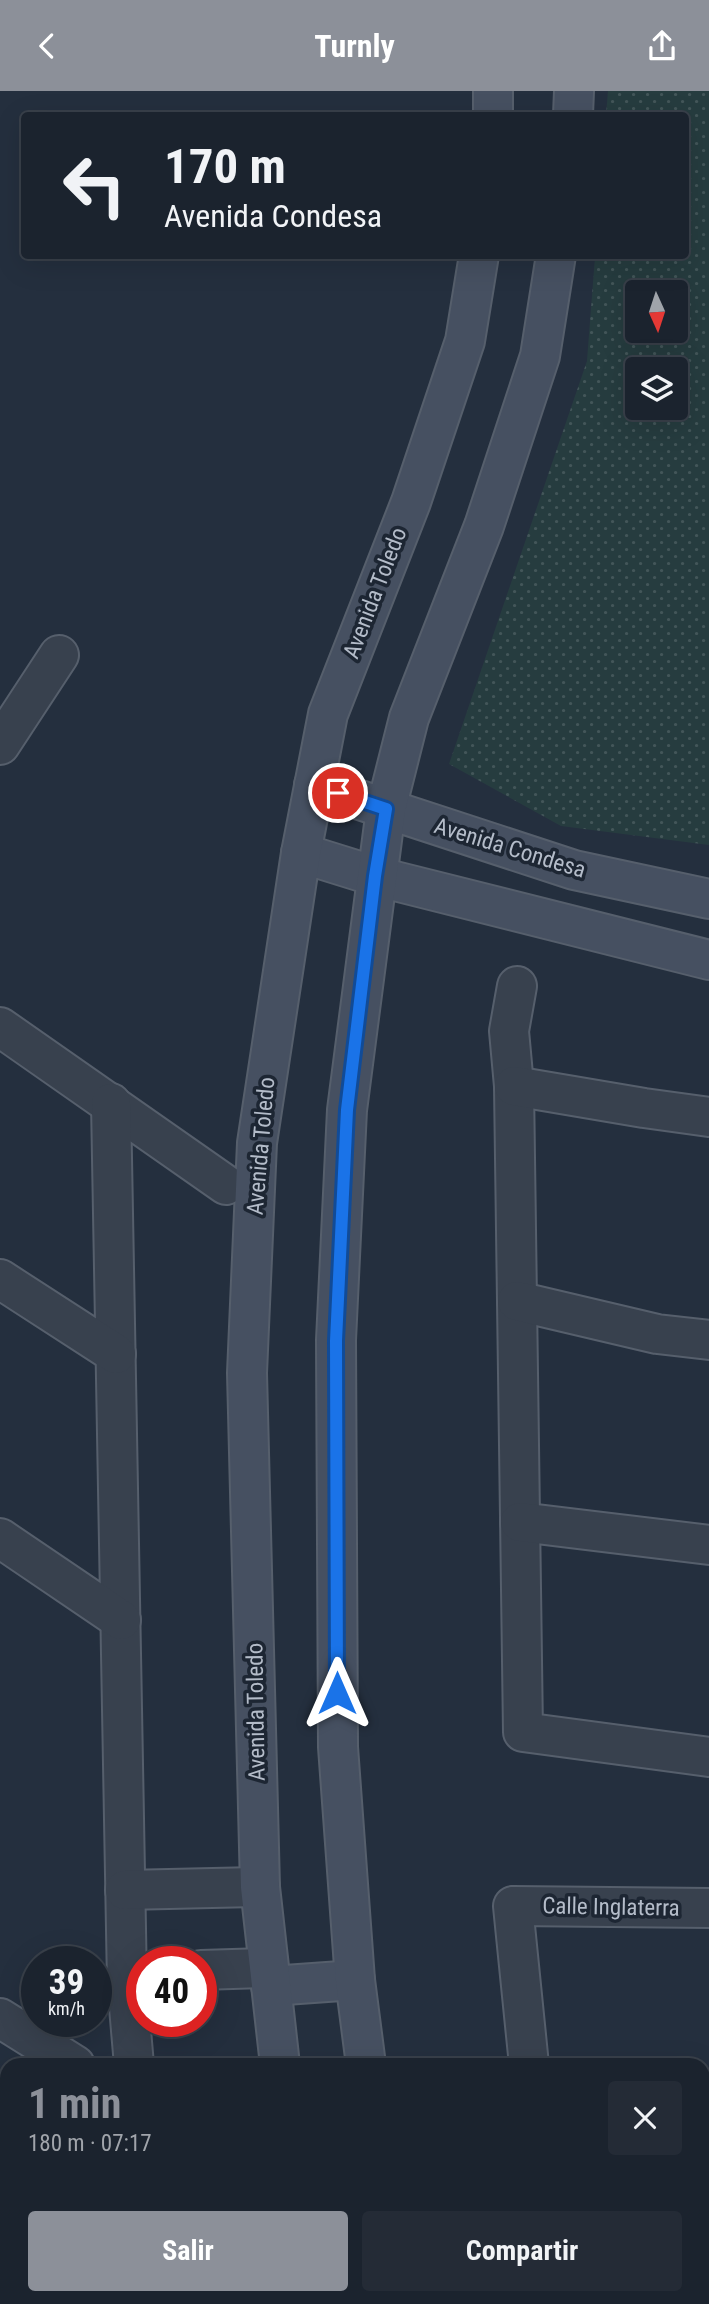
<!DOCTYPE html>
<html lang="es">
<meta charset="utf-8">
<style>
body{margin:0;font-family:"Roboto Condensed",sans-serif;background:#242b36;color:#f1f3f6;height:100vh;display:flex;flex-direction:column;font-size:26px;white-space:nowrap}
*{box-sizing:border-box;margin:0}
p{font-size:23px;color:#a0a4aa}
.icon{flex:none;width:38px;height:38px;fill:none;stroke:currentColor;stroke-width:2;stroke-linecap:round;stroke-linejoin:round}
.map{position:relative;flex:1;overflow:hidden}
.sheet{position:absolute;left:0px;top:1967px;width:710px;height:247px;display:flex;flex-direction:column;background:#1b232e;border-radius:21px 21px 0 0;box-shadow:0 7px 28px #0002,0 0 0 2px #39404a}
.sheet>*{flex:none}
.top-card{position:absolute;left:21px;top:21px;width:668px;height:147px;border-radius:7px;box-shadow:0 7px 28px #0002,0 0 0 2px #39404a;background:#1b232e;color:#f1f3f6;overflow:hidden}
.needle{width:46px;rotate:177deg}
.fabs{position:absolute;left:625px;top:189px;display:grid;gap:14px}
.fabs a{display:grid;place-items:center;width:63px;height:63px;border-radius:7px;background:#1b232e;box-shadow:0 7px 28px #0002,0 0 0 2px #39404a;font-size:35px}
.speed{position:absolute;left:21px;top:1855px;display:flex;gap:14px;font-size:35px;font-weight:700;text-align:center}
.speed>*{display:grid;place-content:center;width:91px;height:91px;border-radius:50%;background:#1b232e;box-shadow:0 7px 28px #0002,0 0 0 2px #39404a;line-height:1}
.speed small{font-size:18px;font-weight:400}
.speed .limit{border:10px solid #d22;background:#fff;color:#111}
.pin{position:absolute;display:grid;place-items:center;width:60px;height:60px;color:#fff;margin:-30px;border:4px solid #fff;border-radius:50%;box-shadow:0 2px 7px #0007}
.me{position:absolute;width:77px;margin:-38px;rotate:0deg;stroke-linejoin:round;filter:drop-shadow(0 0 5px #0008)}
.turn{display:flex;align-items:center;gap:24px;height:147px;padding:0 28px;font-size:32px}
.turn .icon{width:91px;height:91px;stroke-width:2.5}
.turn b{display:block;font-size:49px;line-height:60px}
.round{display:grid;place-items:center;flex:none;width:74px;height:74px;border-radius:7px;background:#242b36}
.headline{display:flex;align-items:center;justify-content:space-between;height:119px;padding:0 28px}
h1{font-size:42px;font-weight:700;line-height:52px;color:#8c9099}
.cta{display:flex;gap:14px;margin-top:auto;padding:14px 28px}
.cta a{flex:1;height:80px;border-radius:7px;background:#8c9099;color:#fff;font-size:28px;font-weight:700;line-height:80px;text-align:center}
.cta a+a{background:#242b36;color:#f1f3f6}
header{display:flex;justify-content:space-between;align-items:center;height:91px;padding:0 28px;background:#8c9099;color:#fff;font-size:32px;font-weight:700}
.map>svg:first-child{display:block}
.grass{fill:url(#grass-dots);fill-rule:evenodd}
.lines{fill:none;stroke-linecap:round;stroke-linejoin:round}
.street-casing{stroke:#565f6c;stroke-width:42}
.secondary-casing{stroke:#565f6c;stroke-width:42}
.street{stroke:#38414e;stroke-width:38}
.secondary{stroke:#465061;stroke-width:38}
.route-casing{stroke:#114b97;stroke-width:18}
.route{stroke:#1a73e8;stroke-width:12}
.labels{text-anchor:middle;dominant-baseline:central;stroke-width:7;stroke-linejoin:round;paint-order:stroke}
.street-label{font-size:23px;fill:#b4bcc9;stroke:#1d2633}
</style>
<header><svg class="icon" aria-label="back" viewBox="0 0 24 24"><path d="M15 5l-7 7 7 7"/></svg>Turnly<svg class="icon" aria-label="share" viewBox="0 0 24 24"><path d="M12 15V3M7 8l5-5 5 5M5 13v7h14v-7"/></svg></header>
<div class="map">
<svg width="709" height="2213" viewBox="0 0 709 2213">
<defs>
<pattern id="grass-dots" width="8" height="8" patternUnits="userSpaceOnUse" patternTransform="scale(1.75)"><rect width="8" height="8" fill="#263c3f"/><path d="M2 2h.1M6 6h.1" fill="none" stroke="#435659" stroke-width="1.8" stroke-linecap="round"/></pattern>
</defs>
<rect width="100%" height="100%" fill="#242f3e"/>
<path class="grass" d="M 608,0 L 709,0 L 709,754 L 561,735 L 449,673 L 587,270 L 595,165 L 686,164 L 686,24 L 606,24 ZM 637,201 L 676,201 L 676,240 L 637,240 ZM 637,278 L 676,278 L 676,317 L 637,317 Z"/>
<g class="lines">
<defs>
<g id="street">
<polyline points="0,654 59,564"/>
<polyline points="517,895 509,940 514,995 523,1641 709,1666"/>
<polyline points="0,936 226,1094"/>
<polyline points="514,995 644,1017 709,1026"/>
<polyline points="111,1012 127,1893 134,1974"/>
<polyline points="0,1188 116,1263"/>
<polyline points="517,1210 657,1243 709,1249"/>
<polyline points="520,1431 709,1454"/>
<polyline points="0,1447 121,1529"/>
<polyline points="125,1799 260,1796"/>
<polyline points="201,1879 268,1877"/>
<polyline points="0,1927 75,1974"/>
<polyline points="529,1974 513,1815 709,1817"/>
<polyline points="704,2039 709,2040"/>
<polyline points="0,2177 7,2182"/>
<polyline points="46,2207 55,2213"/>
<polyline points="158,2207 159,2213"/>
<polyline points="553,2207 554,2213"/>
</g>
<g id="secondary">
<polyline points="493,0 493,24"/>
<polyline points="573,24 574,0"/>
<polyline points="314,694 574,779 709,808"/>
<polyline points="301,762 375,785 709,869"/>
<polyline points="271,1895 355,1889"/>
<polyline points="280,1974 260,1796 247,1282 257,1052 301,762 328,623 411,411 465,250 479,164"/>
<polyline points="366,1974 355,1889 338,1656 336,1249 347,1019 386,718 409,627 484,435 540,265 556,164"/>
<polyline points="305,2207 305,2213"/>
<polyline points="396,2207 396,2213"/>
</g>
</defs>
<use href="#street" class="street-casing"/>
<use href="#secondary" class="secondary-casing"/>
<use href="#street" class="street"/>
<use href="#secondary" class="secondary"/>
</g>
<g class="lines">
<defs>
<polyline id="route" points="337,1602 336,1250 347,1019 375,785 386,718 338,702"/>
</defs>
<use href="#route" class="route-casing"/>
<use href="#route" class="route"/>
</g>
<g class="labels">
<g class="street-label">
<text transform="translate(375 502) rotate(-69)">Avenida Toledo</text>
<text transform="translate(510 757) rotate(17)">Avenida Condesa</text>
<text transform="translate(261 1055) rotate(-85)">Avenida Toledo</text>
<text transform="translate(256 1621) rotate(-91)">Avenida Toledo</text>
<text transform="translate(611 1816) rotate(1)">Calle Inglaterra</text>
</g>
</g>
</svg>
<div class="fabs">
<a><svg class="needle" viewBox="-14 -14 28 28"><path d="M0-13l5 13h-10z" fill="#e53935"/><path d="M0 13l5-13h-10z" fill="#a0a4aa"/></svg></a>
<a><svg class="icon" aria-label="layers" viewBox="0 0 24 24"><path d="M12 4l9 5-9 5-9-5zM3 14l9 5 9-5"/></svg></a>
</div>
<div class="speed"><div>39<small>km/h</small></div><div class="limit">40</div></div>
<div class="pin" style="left:338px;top:702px;background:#d93025"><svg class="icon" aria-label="arrive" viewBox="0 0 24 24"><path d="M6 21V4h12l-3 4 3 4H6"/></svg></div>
<svg class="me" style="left:337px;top:1602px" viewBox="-20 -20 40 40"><path d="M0-17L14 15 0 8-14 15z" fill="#1a73e8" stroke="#fff" stroke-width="4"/></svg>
<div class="top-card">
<div class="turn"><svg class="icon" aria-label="left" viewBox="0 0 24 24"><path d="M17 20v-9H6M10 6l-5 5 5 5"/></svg><div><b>170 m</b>Avenida Condesa</div></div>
</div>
<section class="sheet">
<div class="headline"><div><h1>1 min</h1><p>180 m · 07:17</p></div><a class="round"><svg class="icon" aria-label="close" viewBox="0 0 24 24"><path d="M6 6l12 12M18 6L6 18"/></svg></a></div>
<div class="cta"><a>Salir</a><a>Compartir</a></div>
</section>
</div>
